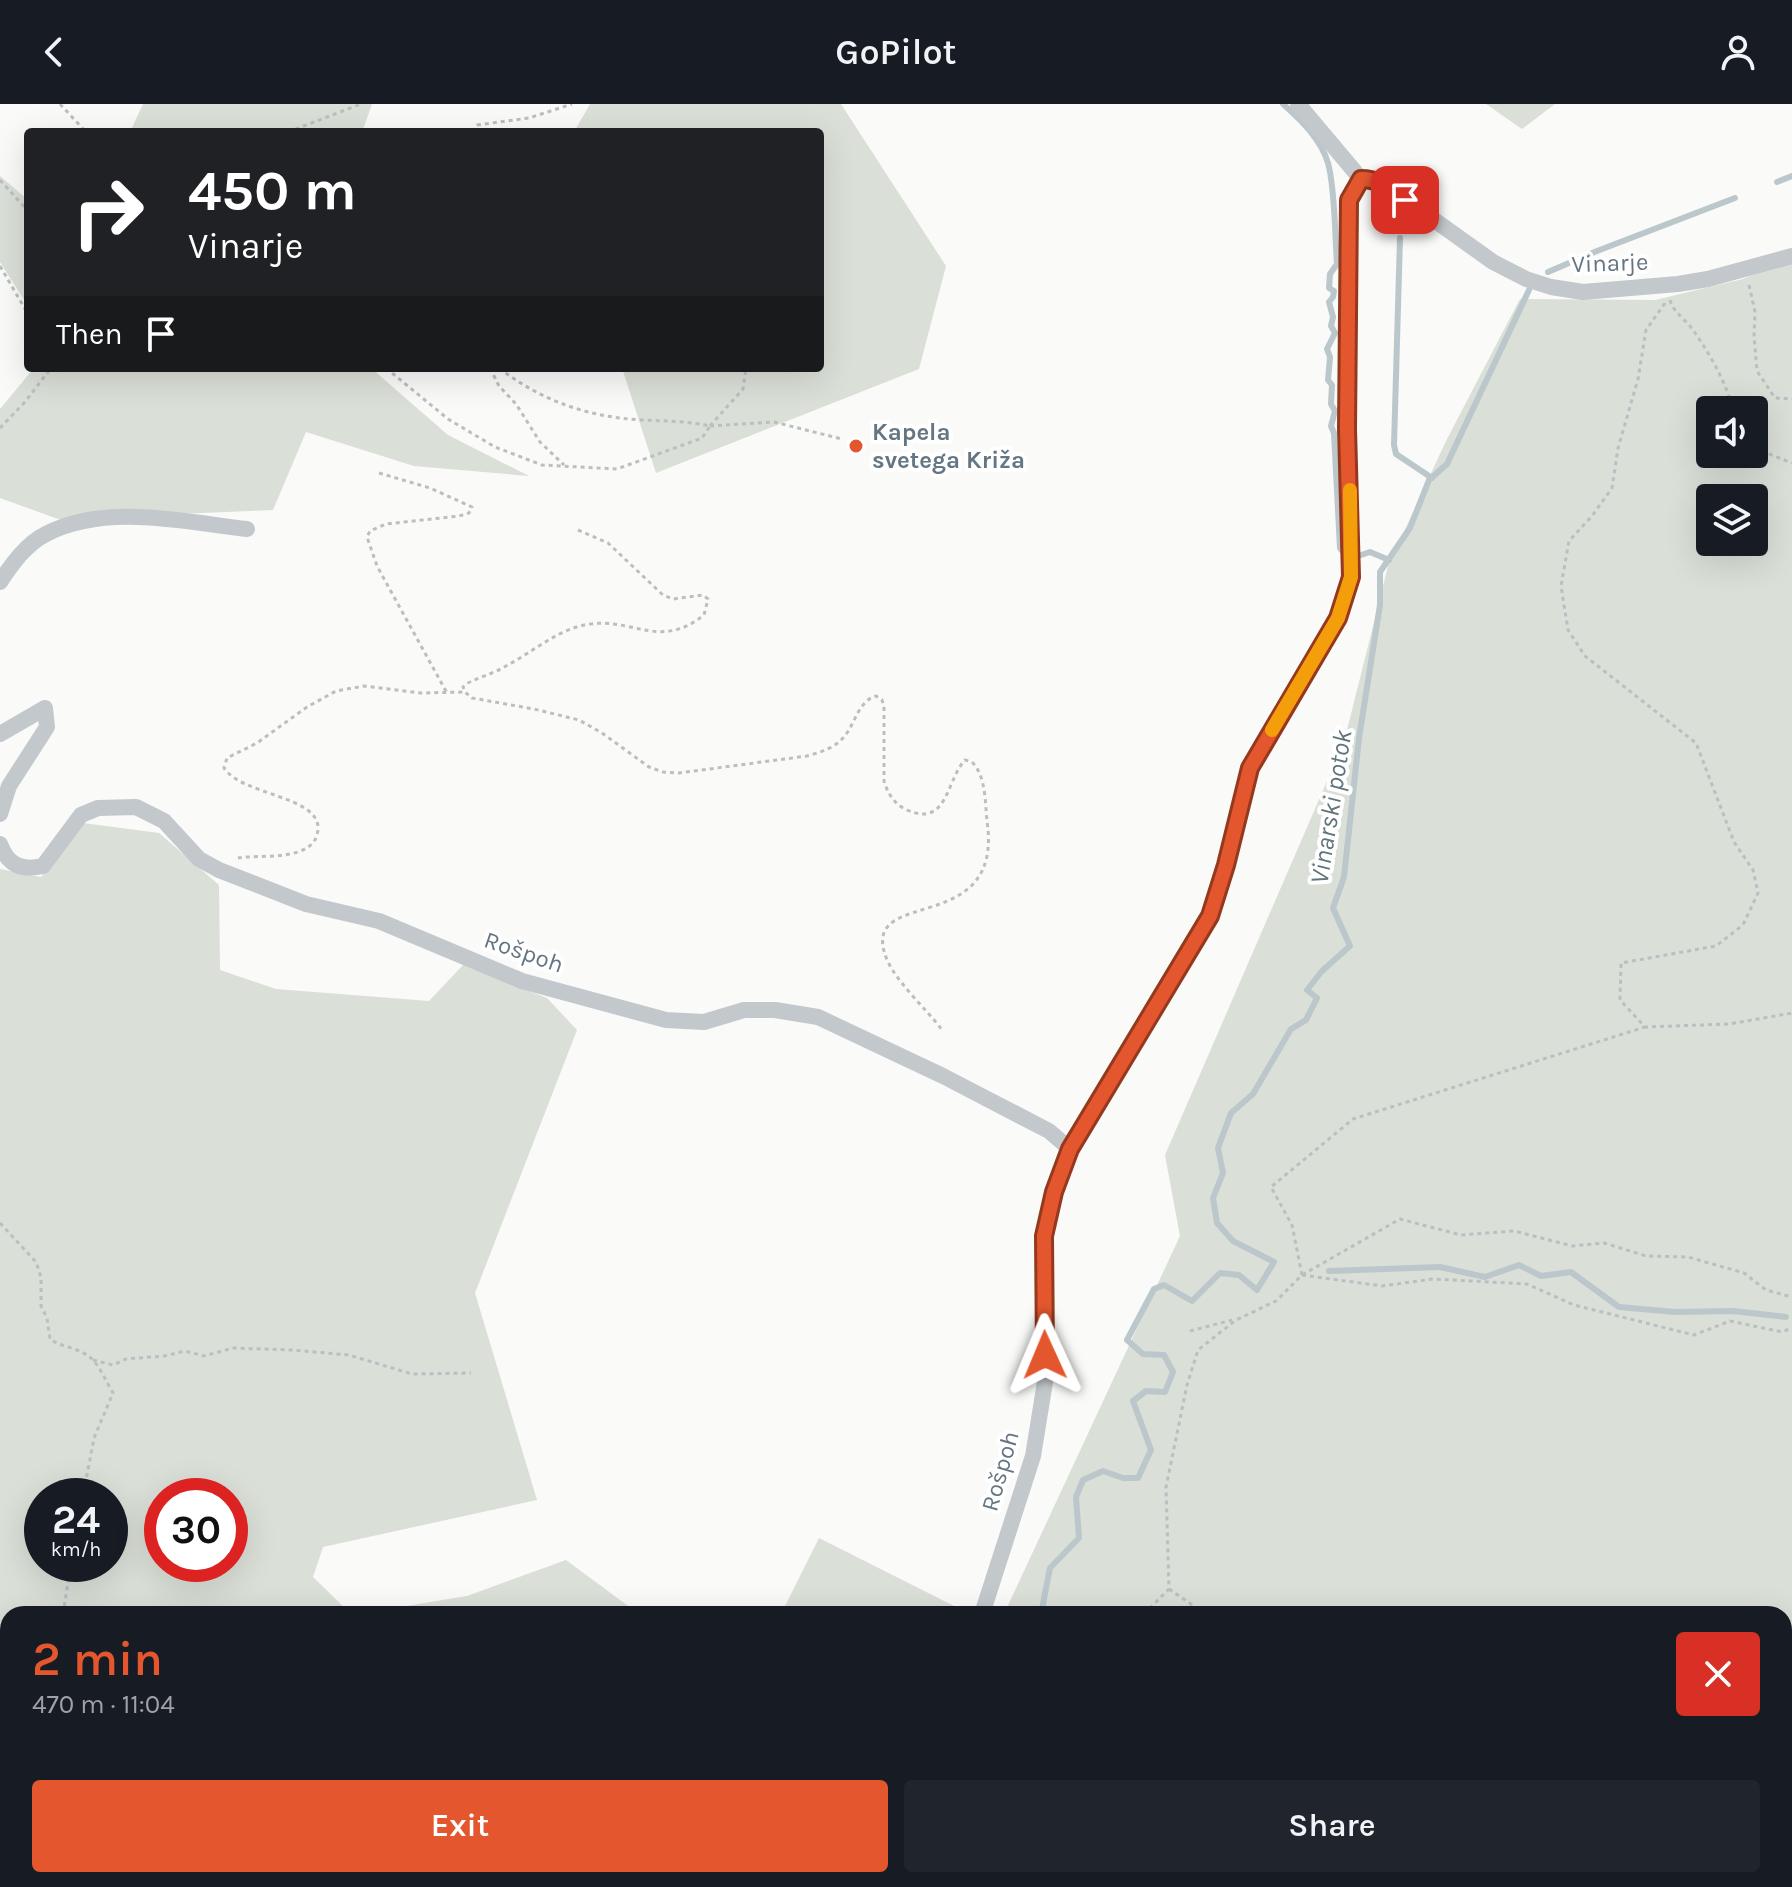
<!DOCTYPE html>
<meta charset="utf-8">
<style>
body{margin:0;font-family:Karla,sans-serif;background:#20242c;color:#f1f3f6;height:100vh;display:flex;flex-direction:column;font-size:30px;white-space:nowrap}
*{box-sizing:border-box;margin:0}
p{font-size:26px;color:#9ea1a6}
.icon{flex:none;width:44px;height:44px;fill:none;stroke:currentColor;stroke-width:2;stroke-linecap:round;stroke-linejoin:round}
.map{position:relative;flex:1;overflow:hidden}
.details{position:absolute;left:0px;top:1502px;width:1792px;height:282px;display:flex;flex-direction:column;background:#171b24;border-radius:24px 24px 0 0;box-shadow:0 8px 32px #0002}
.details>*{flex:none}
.top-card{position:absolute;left:24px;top:24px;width:800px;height:244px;border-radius:8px;box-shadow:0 8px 32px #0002;background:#202124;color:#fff;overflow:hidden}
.controls{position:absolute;left:1696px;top:292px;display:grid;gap:16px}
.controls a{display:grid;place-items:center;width:72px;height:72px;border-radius:8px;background:#171b24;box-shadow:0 8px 32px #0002;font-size:40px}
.speed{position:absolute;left:24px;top:1374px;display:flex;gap:16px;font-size:40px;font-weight:700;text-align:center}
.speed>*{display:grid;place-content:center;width:104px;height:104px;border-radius:50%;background:#171b24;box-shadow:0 8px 32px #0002;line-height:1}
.speed small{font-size:20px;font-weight:400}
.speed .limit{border:12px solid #d22;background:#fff;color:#111}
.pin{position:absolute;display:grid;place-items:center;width:68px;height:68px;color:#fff;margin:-34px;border-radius:16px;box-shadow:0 4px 12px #0006}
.me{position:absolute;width:88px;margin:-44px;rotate:359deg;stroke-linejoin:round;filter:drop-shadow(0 0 6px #0008)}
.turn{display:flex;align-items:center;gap:28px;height:168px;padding:0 32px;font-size:36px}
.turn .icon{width:104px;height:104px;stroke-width:2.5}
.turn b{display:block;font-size:56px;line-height:68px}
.then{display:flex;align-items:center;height:76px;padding:0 32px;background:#0003;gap:16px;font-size:30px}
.round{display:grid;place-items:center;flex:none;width:84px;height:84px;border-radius:8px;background:#20242c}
.headline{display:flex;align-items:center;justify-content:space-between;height:136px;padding:0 32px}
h1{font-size:48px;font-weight:600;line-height:60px;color:#e4572e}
.button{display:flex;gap:16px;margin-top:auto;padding:16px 32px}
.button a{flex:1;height:92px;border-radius:8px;background:#e4572e;color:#fff;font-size:32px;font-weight:600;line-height:92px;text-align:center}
.button a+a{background:#20242c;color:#f1f3f6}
header{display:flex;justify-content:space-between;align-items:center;height:104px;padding:0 32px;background:#171b24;font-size:36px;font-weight:600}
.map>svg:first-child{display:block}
.green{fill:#dadfd7;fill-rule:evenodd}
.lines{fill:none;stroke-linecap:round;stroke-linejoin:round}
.stream{stroke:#bbc7cb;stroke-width:6}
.path{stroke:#bbbfc2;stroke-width:3;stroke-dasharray:4 4;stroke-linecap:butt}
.minor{stroke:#c3c8cc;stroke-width:16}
.route-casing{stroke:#94391e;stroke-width:20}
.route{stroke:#e4572e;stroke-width:14}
.slow{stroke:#f59e0b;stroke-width:14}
.poi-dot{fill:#e4572e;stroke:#fff;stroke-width:3}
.labels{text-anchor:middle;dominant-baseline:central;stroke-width:8;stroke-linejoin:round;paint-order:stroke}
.street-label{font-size:24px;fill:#657683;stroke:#fff}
.poi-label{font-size:24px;font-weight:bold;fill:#657683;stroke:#fff;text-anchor:start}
.water-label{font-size:26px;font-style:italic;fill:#60757c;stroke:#fff}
</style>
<header><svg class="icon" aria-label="back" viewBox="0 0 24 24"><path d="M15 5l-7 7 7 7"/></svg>GoPilot<svg class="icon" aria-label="person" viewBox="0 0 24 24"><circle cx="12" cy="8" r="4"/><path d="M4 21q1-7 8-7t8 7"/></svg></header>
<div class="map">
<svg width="1792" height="1783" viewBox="0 0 1792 1783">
<rect width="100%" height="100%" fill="#fafaf8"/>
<g class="green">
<polygon points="143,0 372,0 362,28 130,28"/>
<polygon points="590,0 841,0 946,162 919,265 656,369 622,264 820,264 820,28 574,28"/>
<polygon points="1486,0 1555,0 1522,25"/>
<polygon points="0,72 28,96 28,202 0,158"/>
<path d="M 1792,154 L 1792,1783 L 794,1783 L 778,1776 L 1784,1776 L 1784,1510 L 1004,1510 L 1180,1132 L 1165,1051 L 1344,638 L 1388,462 L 1446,337 L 1520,195 L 1655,196 L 1743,175 ZM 1710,306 L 1754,306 L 1754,350 L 1710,350 ZM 1710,394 L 1754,394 L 1754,438 L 1710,438 Z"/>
<polygon points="34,264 371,264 448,331 529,372 414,362 306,328 273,406 58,415 0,394 0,305"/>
<path d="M 83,719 L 159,729 L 219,781 L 220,866 L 276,885 L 429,897 L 463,861 L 547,894 L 577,926 L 475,1189 L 537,1396 L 323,1443 L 313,1473 L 351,1510 L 8,1510 L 8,1776 L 588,1776 L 588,1783 L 0,1783 L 0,765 L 41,773 ZM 42,1392 L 110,1392 L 110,1460 L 42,1460 ZM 162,1392 L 230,1392 L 230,1460 L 162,1460 Z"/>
<polygon points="819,1434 970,1510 781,1510"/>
<polygon points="566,1456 639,1510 358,1510 467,1492"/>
</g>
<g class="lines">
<g class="stream">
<path d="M 1283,0 C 1301,16 1321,35 1328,59 C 1335,83 1335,133 1337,160 L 1330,170 L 1329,184 L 1334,187 L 1333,193 L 1329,198 L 1333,213 L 1331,222 L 1335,229 L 1327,245 L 1330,253 L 1328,276 L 1332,281 L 1331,300 L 1335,307 L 1331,322 L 1334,329 L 1340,444 L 1345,450"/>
<polyline points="1777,78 1792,72"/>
<polyline points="1400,134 1394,341 1396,350 1432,374"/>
<polyline points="1548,168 1597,147 1735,94"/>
<polyline points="1361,451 1370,448 1389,456"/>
<polyline points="1329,1167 1440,1163 1485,1173 1519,1161 1541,1172 1571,1168 1619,1203 1675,1208 1733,1207 1786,1213"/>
<polyline points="1041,1510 1050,1464 1079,1434 1076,1393 1083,1376 1103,1367 1123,1374 1138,1374 1151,1346 1133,1297 1146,1287 1165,1288 1173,1268 1164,1251 1143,1250 1127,1236 1154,1185 1164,1181 1192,1197 1220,1169 1239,1171 1257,1186 1274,1158 1233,1137 1217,1119 1213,1094 1223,1069 1218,1044 1231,1009 1253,990 1291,925 1306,916 1317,894 1307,886 1322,867 1350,842 1333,804 1344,773 1359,634 1380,501 1380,468 1410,424 1429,376 1447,360 1529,186"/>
<polyline points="1034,1776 1036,1783"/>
</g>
<g class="path">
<polyline points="60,0 86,28"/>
<polyline points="288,28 361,0"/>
<polyline points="473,28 477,21 529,14 572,0"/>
<polyline points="0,76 28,107"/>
<polyline points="0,162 28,210"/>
<polyline points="1749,181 1755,208 1754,232 1757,267 1775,294 1792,295"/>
<path d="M 1670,196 C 1673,208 1686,216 1693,226 C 1710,250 1726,278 1733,306"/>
<polyline points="1665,199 1646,226 1638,275 1618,344 1612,384 1592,412 1569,437 1561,482 1568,526 1585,552 1696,639 1734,738 1753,766 1758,789 1743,821 1716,842 1621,859 1620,896 1645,923 1729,920 1792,909"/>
<path d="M 386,264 L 448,315 L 495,343 L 542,361 L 617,365 L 702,334 L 710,322 C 687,317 666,317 642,316 C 588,313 542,297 499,264"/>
<polyline points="490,264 499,282 516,300 540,338 564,361"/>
<polyline points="710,322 774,318 842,335"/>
<polyline points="710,322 743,285 746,264"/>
<polyline points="0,324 25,298 48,268 48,264"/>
<polyline points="1754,344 1792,359"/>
<polyline points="379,369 430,384 472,403 469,409 459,412 386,420 370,427 367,433 377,462 447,589"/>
<path d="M 578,426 L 608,439 L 663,491 L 673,495 L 703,491 L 708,495 L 704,511 C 660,546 634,514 590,520 C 559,524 533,548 506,562 C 493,570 479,573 466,580 L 463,583 L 465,588 L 472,594 L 534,605 L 579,616 L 602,629 L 649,663 L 663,668 L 679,669 L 807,652 C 821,648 834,644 843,634 C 855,621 858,597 876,592 L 882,596 L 884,603 L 884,677 C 888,690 894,700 907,706 C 948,724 946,676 965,656 L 972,658 C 986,672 985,698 987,717 C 1004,832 867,784 884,847 C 890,873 926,904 942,926"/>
<path d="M 238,754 C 260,750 316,759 318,725 C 320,692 241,691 224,664 L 227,654 L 257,639 L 307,603 L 336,587 L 364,582 L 421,589 L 465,588"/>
<path d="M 0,1119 L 36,1158 L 41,1173 L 41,1202 L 47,1214 L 50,1235 C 63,1244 81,1244 92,1255 C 100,1263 107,1279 113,1289 L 94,1334 L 83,1392"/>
<polyline points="1302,1171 1292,1121 1271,1083 1353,1015 1645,923"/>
<polyline points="1302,1171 1382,1182 1433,1175 1527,1180 1574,1201 1694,1231 1730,1217 1782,1228 1792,1224"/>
<polyline points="1190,1227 1232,1216"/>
<polyline points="93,1256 113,1261 126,1255 164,1252 185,1247 204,1252 233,1244 292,1246 349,1251 412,1270 471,1269"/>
<polyline points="1169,1485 1198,1505 1202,1510"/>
<polyline points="63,1510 71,1460"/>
<polyline points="365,1510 377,1510"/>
<polyline points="1144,1510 1169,1485 1166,1383 1187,1281 1198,1246 1236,1216 1276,1197 1302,1171 1400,1115 1461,1131 1514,1127 1572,1142 1604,1139 1646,1152 1688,1153 1744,1169 1766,1186 1792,1193"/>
<polyline points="40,1776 41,1783"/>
<polyline points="408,1776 409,1783"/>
<polyline points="1057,1776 1059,1783"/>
<polyline points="1598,1776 1611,1783"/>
<polyline points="1610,1776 1623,1783"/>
<polyline points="0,1783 8,1758"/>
<polyline points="201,1783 204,1776"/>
</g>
<g class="minor">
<polyline points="1298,0 1361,75"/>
<polyline points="1361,75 1375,76 1384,80 1493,158 1526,175 1551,183 1583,188 1678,180 1708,175 1792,152"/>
<path d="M 0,478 C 12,460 26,440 46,430 C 106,399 184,418 247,425"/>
<polyline points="0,630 45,604 47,623 9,682 0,710"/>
<path d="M 0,740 C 8,761 21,767 43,762 L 81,711 L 98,704 L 136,703 L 164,717 L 199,755 L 219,766 L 306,800 L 379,817 L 522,877 L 666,916 L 704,918 L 744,906 L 775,906 L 818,913 L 943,972 L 1049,1027 L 1070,1045"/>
<polyline points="982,1510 1033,1352 1046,1272 1044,1132 1054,1088 1070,1045 1210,812 1226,761 1250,664 1338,514 1351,473 1347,325 1349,96 1361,75"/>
<polyline points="939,1783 940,1776"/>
</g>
</g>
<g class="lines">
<defs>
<path id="route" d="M 1045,1251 L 1044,1132 L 1054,1088 L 1070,1045 L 1210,812 L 1226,761 L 1250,664 L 1338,514 L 1351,473 L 1347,325 L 1349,96 L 1361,75 C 1380,75 1390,85 1405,96"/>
</defs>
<use href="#route" class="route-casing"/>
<use href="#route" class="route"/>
<polyline class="slow" points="1272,626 1338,514 1351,473 1350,386"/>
</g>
<circle class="poi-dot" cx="856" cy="342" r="8"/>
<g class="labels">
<g class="street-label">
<text transform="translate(1610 159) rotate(-2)">Vinarje</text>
<text transform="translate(524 848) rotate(19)">Rošpoh</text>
<text transform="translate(1000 1367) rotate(-74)">Rošpoh</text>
</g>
<g class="poi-label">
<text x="872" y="328">Kapela<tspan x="872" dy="28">svetega Križa</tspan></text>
</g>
<g class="water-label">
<text transform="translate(1331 703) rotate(-81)">Vinarski potok</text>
</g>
</g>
</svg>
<div class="controls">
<a><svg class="icon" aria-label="sound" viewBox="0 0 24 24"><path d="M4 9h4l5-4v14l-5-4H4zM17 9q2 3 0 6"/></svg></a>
<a><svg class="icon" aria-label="layers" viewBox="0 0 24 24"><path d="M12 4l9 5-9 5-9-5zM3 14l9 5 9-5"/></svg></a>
</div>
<div class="speed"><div>24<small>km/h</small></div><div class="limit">30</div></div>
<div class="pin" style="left:1405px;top:96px;background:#d93025"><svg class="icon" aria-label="arrive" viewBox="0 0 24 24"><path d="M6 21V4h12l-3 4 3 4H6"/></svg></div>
<svg class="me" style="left:1045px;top:1251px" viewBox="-20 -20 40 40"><path d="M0-17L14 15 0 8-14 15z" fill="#e4572e" stroke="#fff" stroke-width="4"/></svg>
<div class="top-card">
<div class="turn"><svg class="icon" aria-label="right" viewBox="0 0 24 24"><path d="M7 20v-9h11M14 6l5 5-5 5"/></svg><div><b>450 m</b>Vinarje</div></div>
<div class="then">Then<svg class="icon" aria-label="arrive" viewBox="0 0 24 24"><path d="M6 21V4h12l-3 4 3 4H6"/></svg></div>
</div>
<section class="details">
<div class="headline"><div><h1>2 min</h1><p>470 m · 11:04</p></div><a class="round" style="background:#d93025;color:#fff"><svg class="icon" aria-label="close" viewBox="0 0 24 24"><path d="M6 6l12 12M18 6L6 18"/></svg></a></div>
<div class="button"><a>Exit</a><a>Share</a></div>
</section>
</div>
